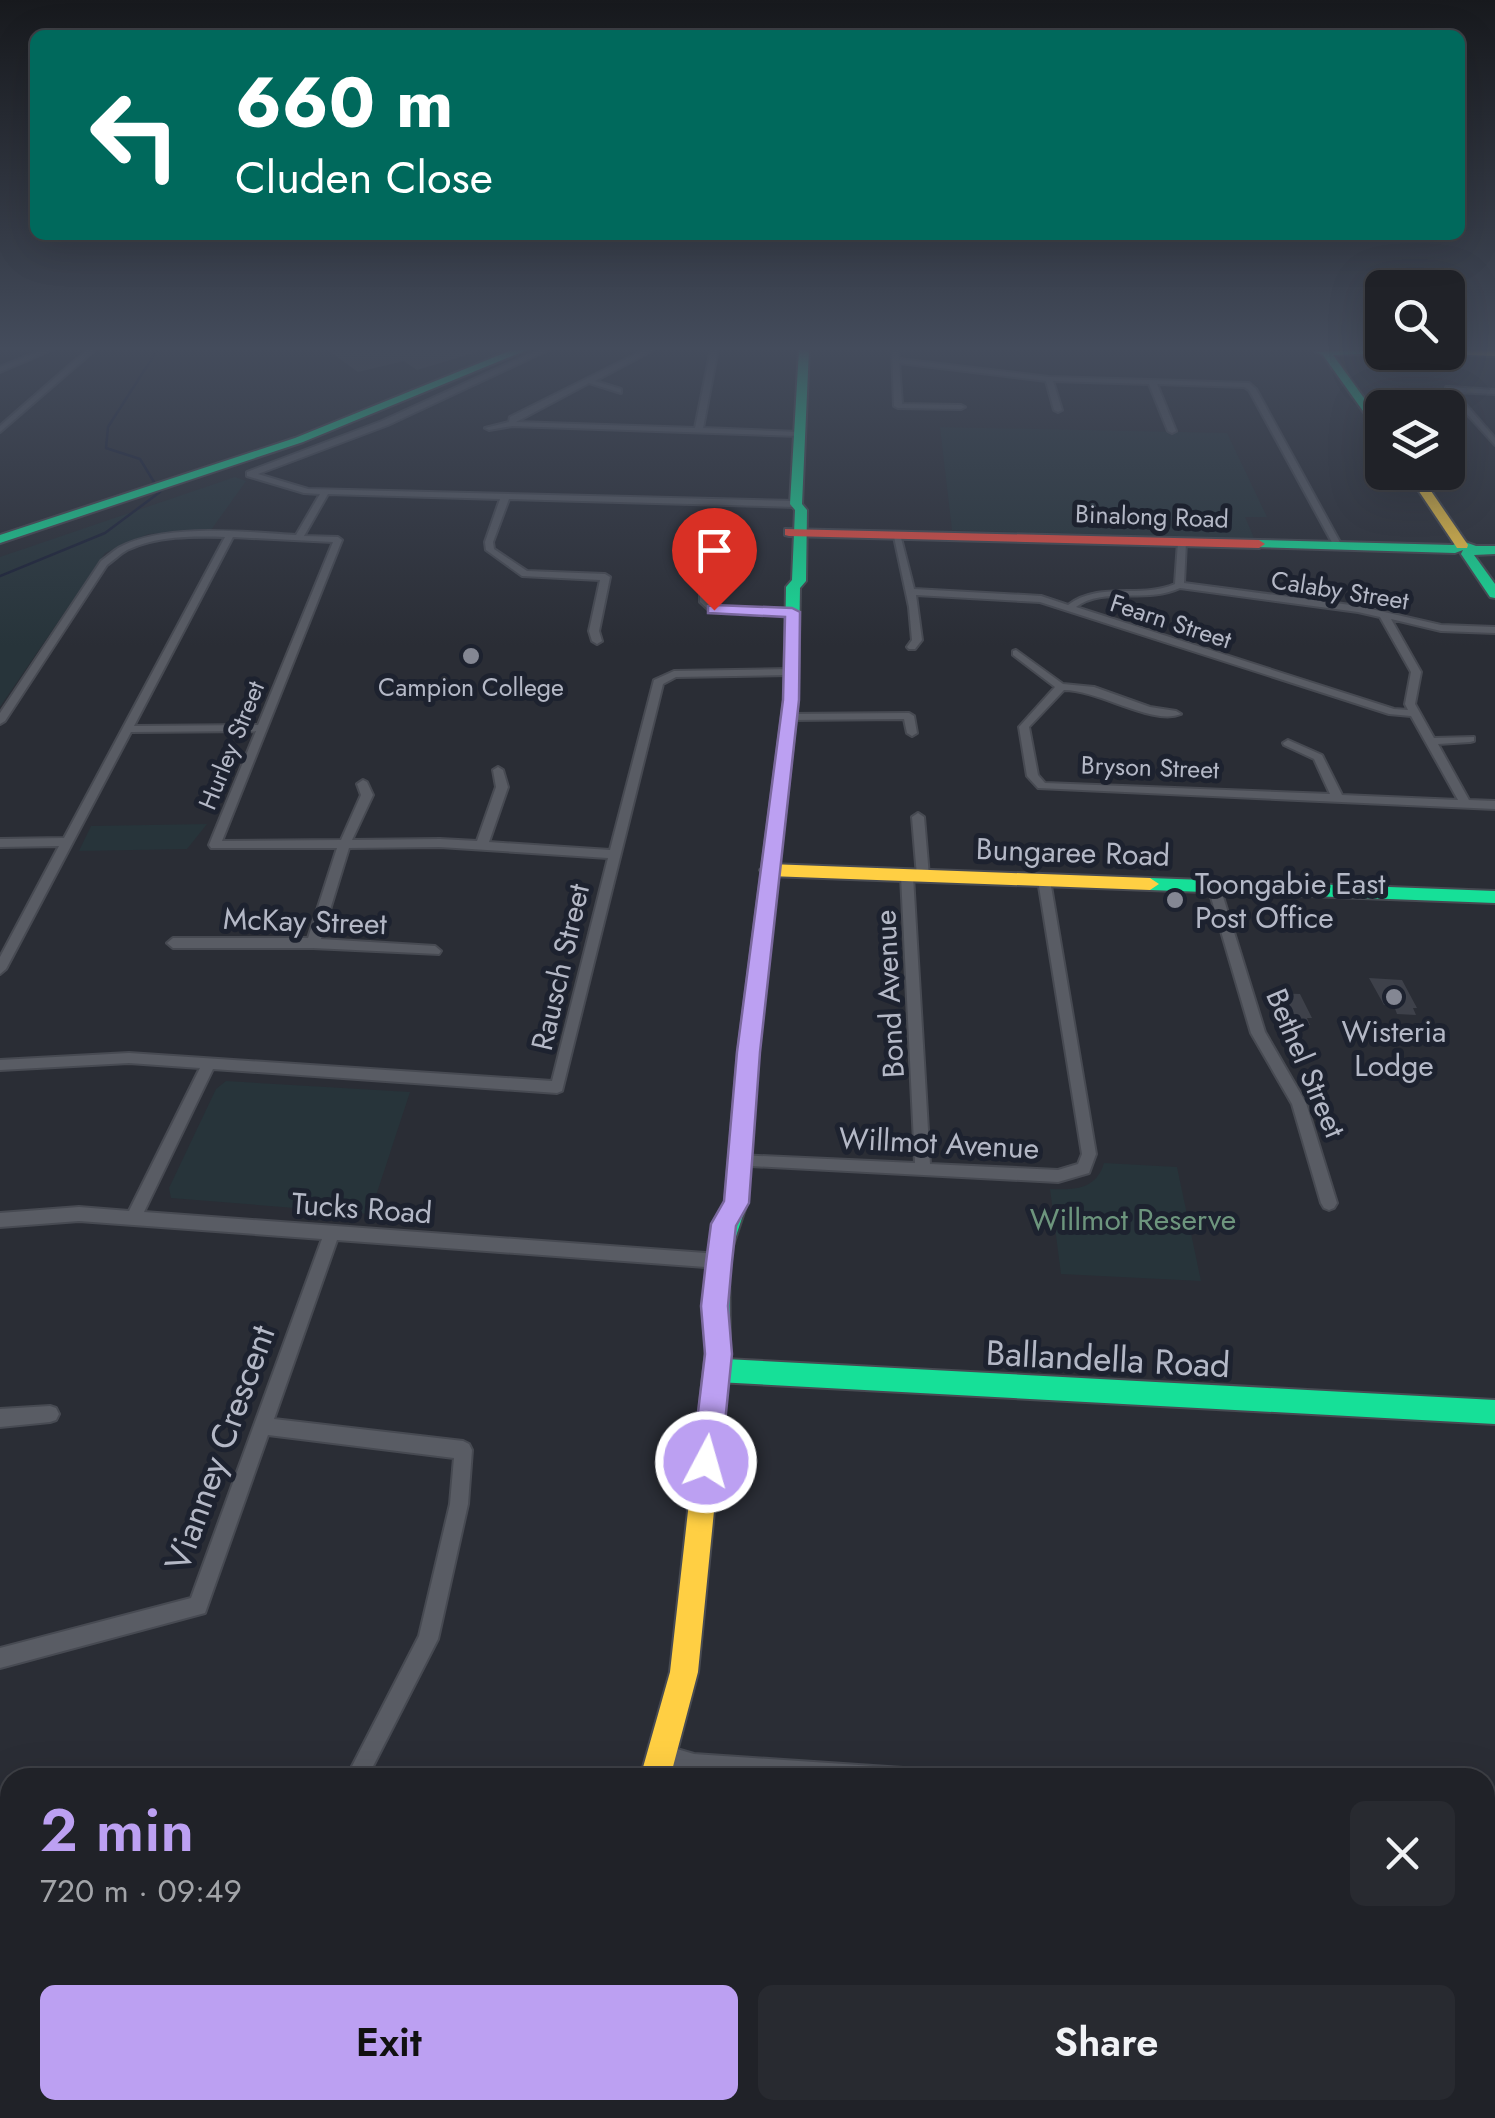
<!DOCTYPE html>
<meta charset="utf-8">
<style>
body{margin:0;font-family:Jost,sans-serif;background:#282a30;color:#f1f3f6;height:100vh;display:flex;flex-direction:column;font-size:38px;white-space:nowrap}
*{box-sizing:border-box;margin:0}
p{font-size:32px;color:#a2a4a8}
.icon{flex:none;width:55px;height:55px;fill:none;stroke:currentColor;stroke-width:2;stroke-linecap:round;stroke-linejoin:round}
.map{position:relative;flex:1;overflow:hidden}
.sheet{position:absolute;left:0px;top:1768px;width:1495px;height:352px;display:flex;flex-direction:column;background:#202228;border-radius:30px 30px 0 0;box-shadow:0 10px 40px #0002,0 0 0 2px #3d3f45}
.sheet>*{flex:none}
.top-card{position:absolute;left:30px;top:30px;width:1435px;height:210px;border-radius:15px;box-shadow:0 10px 40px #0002,0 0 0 2px #3d3f45;background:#00695c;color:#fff;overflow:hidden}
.controls{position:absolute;left:1365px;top:270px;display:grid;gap:20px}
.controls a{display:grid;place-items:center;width:100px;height:100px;border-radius:15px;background:#202228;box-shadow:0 10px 40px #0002,0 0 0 2px #3d3f45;font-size:50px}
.pin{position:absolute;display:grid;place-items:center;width:85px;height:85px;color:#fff;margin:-102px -42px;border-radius:50% 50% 50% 0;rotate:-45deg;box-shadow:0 0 10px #0007}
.pin .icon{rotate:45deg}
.me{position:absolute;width:110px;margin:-55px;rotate:6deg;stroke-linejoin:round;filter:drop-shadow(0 0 8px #0008)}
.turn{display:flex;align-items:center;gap:35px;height:210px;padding:0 40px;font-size:45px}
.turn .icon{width:130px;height:130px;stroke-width:2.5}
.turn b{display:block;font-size:70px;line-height:85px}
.round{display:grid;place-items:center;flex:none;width:105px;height:105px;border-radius:15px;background:#282a30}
.headline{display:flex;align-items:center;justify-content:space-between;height:170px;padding:0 40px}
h1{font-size:60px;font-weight:600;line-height:75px;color:#bca0f2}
.primary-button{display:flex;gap:20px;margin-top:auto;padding:20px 40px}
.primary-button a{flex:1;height:115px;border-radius:15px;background:#bca0f2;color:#111;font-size:40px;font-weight:600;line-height:115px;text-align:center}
.primary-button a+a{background:#282a30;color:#f1f3f6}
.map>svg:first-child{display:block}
.green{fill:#27343a}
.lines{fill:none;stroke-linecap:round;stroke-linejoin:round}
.stream-far1{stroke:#1b2137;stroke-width:2.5}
.stream{stroke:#1b2137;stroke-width:6}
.building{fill:#3e414a}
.street-casing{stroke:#474a52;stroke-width:4}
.fast-casing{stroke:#474a52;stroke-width:4}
.slow-casing{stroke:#474a52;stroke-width:4}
.jam-casing{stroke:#474a52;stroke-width:4}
.street{fill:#595c64;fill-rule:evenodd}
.fast{fill:#16e098;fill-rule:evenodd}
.slow{fill:#ffcf43;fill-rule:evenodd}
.jam{fill:#f24e42;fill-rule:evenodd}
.route{fill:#bca0f2;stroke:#7a689d;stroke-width:2.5}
.poi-dot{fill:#848793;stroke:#1d222f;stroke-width:4}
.labels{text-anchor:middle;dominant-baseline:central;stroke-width:10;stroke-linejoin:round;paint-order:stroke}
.far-street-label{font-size:25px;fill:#b4b8c6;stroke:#1d222f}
.far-poi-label{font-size:25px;fill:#b4b8c6;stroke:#1d222f}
.street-label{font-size:30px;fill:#b4b8c6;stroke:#1d222f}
.poi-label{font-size:30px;fill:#b4b8c6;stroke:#1d222f;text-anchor:start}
.park-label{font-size:30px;fill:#6d957d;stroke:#1d222f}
.near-street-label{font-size:35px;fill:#b4b8c6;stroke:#1d222f}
</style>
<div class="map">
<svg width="1495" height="2118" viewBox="0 0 1495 2118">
<rect width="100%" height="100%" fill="#2a2d35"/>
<g class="green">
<polygon points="940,427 1227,433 1267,517 1245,517 1254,538 952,530"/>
<polygon points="235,477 246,481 211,530 148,534 105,553 0,707 0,557"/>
<polygon points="207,824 187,849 79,851 91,826"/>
<polygon points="226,1081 410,1092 370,1214 171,1198 169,1188 216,1089"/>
<path d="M 1104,1163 L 1177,1167 L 1201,1281 L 1061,1274 L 1050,1189 C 1074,1190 1096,1190 1104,1163 Z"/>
<polygon points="53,2110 460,2110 457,2118 28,2118"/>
<polygon points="579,2110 751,2110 754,2118 577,2118"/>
</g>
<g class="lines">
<polyline class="stream-far1" points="0,576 105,533 160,492 140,459 106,448 108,427 158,349"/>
<g class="stream">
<polyline points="1241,2110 1351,2118"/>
<polyline points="221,2118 245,2110"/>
</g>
</g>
<g class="building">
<polygon points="326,349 477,349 477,352 417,370 404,361 358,372"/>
<polygon points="1369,978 1402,980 1417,1008 1413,1008 1416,1015 1397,1014 1394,1006 1384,1005"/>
<polygon points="1273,993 1300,994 1312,1018 1307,1018 1310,1025 1297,1025 1294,1015 1285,1015"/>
</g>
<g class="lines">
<defs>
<g id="street">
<polygon points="44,349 54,349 0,372 0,367"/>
<polygon points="88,349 96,349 0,432 0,426"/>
<path d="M 540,349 L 550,349 L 388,425 L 258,474 L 308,489 L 796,501 L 800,504 L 796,507 L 509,499 L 493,542 L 494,549 L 527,571 L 605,574 L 610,577 L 599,631 L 602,641 L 597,644 L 592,641 L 589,631 L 600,580 L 522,576 L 486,550 L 485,542 L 500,499 L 328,494 L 304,536 L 338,537 L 342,540 L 222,841 L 341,840 L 361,795 L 357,784 L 363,780 L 367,782 L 373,795 L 352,840 L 440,839 L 477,841 L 496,787 L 493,770 L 498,767 L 503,770 L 508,787 L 489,842 L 610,850 L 654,680 L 674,671 L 790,669 L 795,672 L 790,675 L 676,677 L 663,684 L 562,1091 L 557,1093 L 213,1069 L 144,1212 L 719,1254 L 725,1256 L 727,1261 L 725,1266 L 719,1268 L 337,1240 L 274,1419 L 463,1441 L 469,1444 L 472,1450 L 468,1504 L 438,1639 L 367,1778 L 346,1778 L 419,1636 L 450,1504 L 454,1458 L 268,1435 L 205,1613 L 0,1668 L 0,1648 L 191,1598 L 322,1239 L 79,1221 L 0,1227 L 0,1213 L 79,1207 L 129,1211 L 200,1068 L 129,1063 L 0,1070 L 0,1060 L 129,1053 L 552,1081 L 608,858 L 440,847 L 349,848 L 321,939 L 435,946 L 441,951 L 439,954 L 313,948 L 173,948 L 167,943 L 173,938 L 308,938 L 337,848 L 211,848 L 209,845 L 256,731 L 131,732 L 6,969 L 0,974 L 0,957 L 59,846 L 0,847 L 0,839 L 64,838 L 225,537 C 194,536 156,536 127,550 C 120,554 114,560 107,565 L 5,721 L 0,724 L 0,713 L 101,561 C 107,557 114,550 120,547 C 166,523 246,532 296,535 L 320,494 L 304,493 L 247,476 L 247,472 L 382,421 ZM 233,537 L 333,542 L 258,725 L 134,726 Z"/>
<polygon points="646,349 655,349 595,381 621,389 621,393 589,383 516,422 695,428 711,349 718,349 703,428 799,432 803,434 799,436 512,426 489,430 485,428 509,422 510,417"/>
<polygon points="892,349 898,349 899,359 1049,377 1249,383 1256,389 1342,546 1338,549 1334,546 1249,390 1244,387 1157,384 1176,431 1172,433 1168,431 1149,384 1053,381 1062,410 1058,412 1054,410 1046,381 899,363 902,404 961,405 965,407 961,409 898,408 894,406"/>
<polygon points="1449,387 1495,390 1495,394 1455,392 1495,438 1495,445 1446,391 1446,387"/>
<path d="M 893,532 L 900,534 L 914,589 L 1041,596 L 1068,605 C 1100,581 1140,599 1175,584 L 1178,542 L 1182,539 L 1186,542 L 1184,583 L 1358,606 L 1441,625 L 1495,627 L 1495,633 L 1441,631 L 1391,619 L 1421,672 L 1415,704 L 1434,738 L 1474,737 L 1474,741 L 1470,742 L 1438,744 L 1469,800 L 1495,801 L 1495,809 L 1038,788 L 1027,776 L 1019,727 L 1055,687 L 1013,655 L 1013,651 L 1016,650 L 1063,684 L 1094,687 L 1150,707 L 1176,711 L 1181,714 C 1153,726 1099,690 1064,690 L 1029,727 L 1038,775 L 1045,783 L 1330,794 L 1314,759 L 1284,745 L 1283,743 L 1288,740 L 1322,755 L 1342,795 L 1458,800 L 1411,716 L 1389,714 L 1040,602 L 916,595 L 922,640 L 915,649 L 909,649 L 907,647 L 912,640 L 909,607 ZM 1180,588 L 1358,612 L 1380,617 L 1411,672 L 1405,704 L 1408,710 L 1394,709 L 1076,607 C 1104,586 1146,604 1180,588 Z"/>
<polygon points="705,573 710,576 710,601 716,607 792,609 797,612 792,615 711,612 700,602 700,576"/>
<polygon points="909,713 914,716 917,733 912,736 907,733 904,719 789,720 784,717 789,714"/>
<polygon points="918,813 924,817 929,876 923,880 917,876 912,817"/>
<polygon points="907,872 913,876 930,1164 1058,1170 1078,1164 1082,1154 1038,880 1044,876 1050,880 1096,1154 1089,1173 1058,1182 732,1165 730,1161 732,1157 737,1155 915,1163 901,876"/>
<polygon points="1214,883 1220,887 1265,1032 1306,1103 1337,1203 1334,1208 1329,1210 1324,1208 1321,1203 1292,1104 1251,1033 1208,887"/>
<polygon points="50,1406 56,1408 59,1414 56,1420 50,1422 0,1427 0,1409"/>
<polygon points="663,1745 694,1754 903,1768 910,1771 913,1778 742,1778 694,1774 656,1762 653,1755 656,1748"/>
<rect x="1485" y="1803" width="10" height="22"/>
<polygon points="10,1933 10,1955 0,1958 0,1936"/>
</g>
<g id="fast">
<polygon points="514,349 529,349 303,442 0,543 0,535 295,438"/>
<polygon points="799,349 809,349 802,504 807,510 806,581 800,588 798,700 758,1052 747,1203 729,1257 730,1350 725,1359 1495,1400 1495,1424 717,1382 708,1378 705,1370 708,1362 714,1360 706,1350 707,1257 725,1203 738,1052 784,700 786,587 792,580 795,510 790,504"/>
<polygon points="1382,349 1386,353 1333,355 1382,423 1382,433 1378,432 1323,355 1316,352"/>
<polygon points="1259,540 1453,545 1462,541 1476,546 1495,546 1495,554 1474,555 1495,584 1495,598 1490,597 1461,554 1463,550 1455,553 1254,547 1254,541"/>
<polygon points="1150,878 1495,891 1495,903 1150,890 1141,884"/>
<polygon points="513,2110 572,2110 570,2118 511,2118"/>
</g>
<g id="slow">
<polygon points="1448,349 1495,350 1495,356 1444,354"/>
<polygon points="1406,472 1418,472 1468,545 1467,548 1457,548"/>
<polygon points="769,864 1150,878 1159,884 1150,890 769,876 760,870"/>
<polygon points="718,1339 727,1342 730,1350 698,1672 670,1778 640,1778 670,1672 706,1350 709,1342"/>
</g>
<polygon id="jam" points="785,529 1259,540 1265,544 1259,548 789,536 785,535"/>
</defs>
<use href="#street" class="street-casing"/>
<use href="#fast" class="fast-casing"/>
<use href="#slow" class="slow-casing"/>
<use href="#jam" class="jam-casing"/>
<use href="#street" class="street"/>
<use href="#fast" class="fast"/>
<use href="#slow" class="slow"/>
<use href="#jam" class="jam"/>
</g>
<linearGradient id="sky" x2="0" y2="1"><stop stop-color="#17191d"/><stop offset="0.54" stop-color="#444c5c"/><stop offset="1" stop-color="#444c5c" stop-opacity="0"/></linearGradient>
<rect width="1495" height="646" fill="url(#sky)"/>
<polygon class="route" points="714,605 792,608 800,612 799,700 760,1052 749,1203 736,1226 732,1262 728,1306 732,1354 721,1462 717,1472 706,1477 696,1472 692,1462 705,1354 701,1306 706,1262 711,1224 724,1201 737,1052 783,700 785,617 708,613 708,606"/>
<g class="poi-dot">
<circle cx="471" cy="656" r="10"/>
<circle cx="1175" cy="900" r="10"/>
<circle cx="1394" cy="997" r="10"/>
</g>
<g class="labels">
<g class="far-street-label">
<text transform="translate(1152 516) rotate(2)">Binalong Road</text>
<text transform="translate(1340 590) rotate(9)">Calaby Street</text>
<text transform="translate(1171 621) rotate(18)">Fearn Street</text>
<text transform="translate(231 745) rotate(-68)">Hurley Street</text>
<text transform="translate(1150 767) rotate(2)">Bryson Street</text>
</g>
<g class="far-poi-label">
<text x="471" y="687">Campion College</text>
</g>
<g class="street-label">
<text transform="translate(1073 852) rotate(2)">Bungaree Road</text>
<text transform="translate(305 921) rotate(2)">McKay Street</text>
<text transform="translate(560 967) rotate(-77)">Rausch Street</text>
<text transform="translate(889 994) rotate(-93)">Bond Avenue</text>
<text transform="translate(1306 1063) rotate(67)">Bethel Street</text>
<text transform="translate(939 1143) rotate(3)">Willmot Avenue</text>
<text transform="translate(362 1208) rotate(4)">Tucks Road</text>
</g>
<g class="poi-label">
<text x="1195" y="883">Toongabie East<tspan x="1195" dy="34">Post Office</tspan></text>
<text x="1394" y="1031" text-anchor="middle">Wisteria<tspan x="1394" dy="34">Lodge</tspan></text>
</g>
<g class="park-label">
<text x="1133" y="1219">Willmot Reserve</text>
</g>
<g class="near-street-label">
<text transform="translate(1108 1359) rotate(3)">Ballandella Road</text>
<text transform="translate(220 1448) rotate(-70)">Vianney Crescent</text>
</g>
</g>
</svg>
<div class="controls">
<a><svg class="icon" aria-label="search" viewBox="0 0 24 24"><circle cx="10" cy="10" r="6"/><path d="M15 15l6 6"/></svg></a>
<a><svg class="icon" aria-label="layers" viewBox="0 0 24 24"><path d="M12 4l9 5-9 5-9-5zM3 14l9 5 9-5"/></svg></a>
</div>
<div class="pin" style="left:714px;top:610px;background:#d93025"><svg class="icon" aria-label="arrive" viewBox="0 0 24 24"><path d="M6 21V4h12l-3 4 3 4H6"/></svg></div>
<svg class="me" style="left:706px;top:1462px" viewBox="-20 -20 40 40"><circle r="17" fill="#bca0f2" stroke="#fff" stroke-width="3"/><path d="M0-11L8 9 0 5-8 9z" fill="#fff"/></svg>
<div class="top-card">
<div class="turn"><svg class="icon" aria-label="left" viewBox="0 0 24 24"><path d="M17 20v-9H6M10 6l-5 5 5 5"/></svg><div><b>660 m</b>Cluden Close</div></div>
</div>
<section class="sheet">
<div class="headline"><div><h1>2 min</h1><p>720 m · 09:49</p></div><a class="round"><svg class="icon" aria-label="close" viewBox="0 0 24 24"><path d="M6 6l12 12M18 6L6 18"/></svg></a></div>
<div class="primary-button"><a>Exit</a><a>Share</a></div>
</section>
</div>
